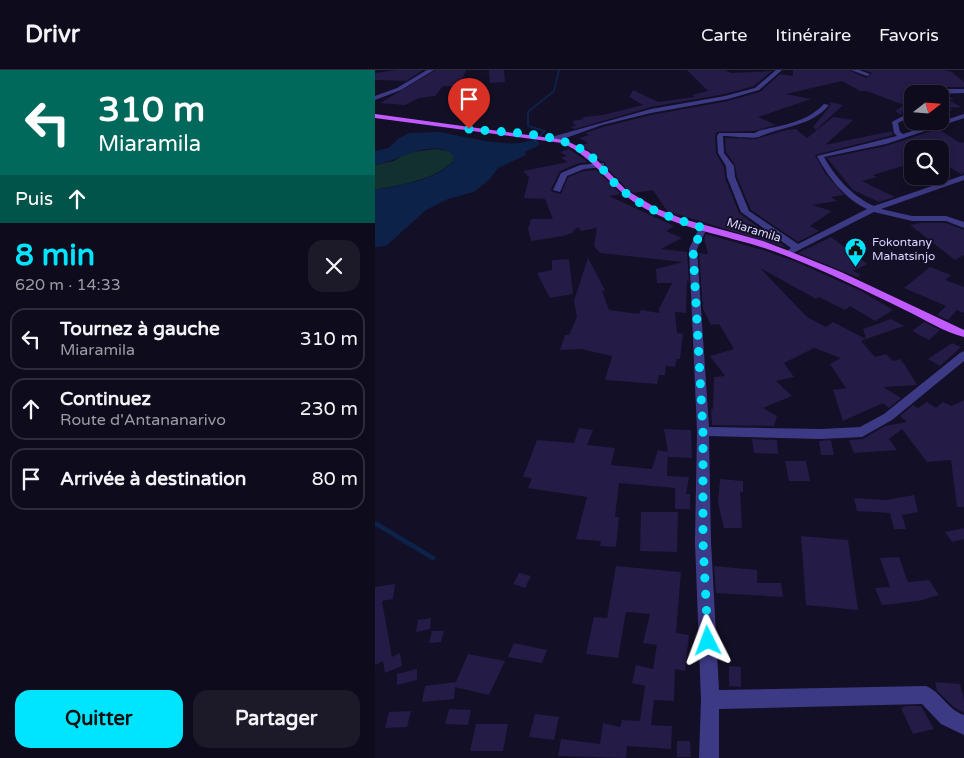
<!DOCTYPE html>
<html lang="fr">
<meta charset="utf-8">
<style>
body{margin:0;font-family:"Varela Round",sans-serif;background:#1c1929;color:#f1f3f6;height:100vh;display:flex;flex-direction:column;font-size:19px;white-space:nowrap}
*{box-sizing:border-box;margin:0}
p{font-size:16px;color:#9b9ba3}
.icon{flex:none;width:28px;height:28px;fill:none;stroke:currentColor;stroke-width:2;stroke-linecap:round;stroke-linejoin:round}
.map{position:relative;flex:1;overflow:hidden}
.drawer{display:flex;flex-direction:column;background:#0e0b1c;width:375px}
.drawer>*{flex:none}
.top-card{background:#00695c;color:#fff;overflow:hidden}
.needle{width:32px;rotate:73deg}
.tools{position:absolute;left:529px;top:15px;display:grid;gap:10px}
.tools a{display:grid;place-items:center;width:45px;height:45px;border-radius:10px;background:#0e0b1c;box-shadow:0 2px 8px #0003,0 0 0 1px #2e2b3b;font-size:25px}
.pin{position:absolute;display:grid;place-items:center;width:42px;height:42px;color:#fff;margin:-51px -21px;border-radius:50% 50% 50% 0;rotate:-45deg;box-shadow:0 0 5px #0007}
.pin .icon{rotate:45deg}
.me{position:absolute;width:55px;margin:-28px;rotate:357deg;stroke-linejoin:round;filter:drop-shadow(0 0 4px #0008)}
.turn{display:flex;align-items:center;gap:18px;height:105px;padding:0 15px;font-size:22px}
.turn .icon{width:65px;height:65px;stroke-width:2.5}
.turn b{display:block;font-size:35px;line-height:42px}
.then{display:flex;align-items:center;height:48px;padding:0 15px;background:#0003;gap:10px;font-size:19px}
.round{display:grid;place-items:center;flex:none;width:52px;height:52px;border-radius:15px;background:#1c1929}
.overview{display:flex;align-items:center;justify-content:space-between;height:85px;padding:0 15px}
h1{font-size:30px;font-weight:700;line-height:38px;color:#00e5ff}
.cta{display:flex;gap:10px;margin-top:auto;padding:10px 15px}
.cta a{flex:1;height:58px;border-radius:15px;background:#00e5ff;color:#111;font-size:20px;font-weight:700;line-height:58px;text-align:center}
.cta a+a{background:#1c1929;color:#f1f3f6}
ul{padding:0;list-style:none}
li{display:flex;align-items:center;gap:15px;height:62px;margin:0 10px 8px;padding:0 5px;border:2px solid #2e2b3b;border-radius:15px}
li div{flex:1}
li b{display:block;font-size:19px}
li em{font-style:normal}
header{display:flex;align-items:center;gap:30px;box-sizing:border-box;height:70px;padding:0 25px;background:#0e0b1c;border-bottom:1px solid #2e2b3b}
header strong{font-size:24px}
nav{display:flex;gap:28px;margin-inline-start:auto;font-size:18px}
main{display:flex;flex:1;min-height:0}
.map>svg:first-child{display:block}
.green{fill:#12302f}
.water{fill:#0c2248}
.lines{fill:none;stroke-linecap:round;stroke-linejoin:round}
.stream-far1{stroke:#0c2248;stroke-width:2}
.stream{stroke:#0c2248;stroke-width:4.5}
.building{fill:#241b47}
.minor{fill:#3d3a85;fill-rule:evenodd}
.major{fill:#c25bff;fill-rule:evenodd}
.route{stroke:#00e5ff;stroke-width:9;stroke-dasharray:0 16.2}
.labels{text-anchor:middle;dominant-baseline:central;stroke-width:4;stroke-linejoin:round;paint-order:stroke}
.far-street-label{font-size:12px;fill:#d9d4ff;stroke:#130f26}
.far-poi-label{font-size:12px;fill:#d9d4ff;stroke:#130f26;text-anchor:start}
</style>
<header>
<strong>Drivr</strong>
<nav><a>Carte</a><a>Itinéraire</a><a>Favoris</a></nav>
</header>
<main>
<section class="drawer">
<div class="top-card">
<div class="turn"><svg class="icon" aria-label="left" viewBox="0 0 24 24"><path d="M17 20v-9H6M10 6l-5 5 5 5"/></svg><div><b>310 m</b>Miaramila</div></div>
<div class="then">Puis<svg class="icon" aria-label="ahead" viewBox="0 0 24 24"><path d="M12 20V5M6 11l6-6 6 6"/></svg></div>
</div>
<div class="overview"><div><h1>8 min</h1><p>620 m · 14:33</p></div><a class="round"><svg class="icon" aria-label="close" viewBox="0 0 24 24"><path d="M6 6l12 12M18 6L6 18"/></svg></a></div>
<ul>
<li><svg class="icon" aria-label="left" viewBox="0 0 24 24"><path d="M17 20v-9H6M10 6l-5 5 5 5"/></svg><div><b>Tournez à gauche</b><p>Miaramila</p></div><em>310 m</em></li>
<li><svg class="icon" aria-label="ahead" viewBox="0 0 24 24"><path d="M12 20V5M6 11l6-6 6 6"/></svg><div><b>Continuez</b><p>Route d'Antananarivo</p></div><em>230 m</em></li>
<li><svg class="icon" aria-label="arrive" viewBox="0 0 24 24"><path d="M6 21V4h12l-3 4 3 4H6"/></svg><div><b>Arrivée à destination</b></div><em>80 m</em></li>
</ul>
<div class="cta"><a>Quitter</a><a>Partager</a></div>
</section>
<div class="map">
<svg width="589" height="688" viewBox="0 0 589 688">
<rect width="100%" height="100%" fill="#130f26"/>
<path class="green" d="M 61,79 L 74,81 L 78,85 L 78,91 C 58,111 27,114 0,120 L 0,95 L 19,91 L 31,83 Z"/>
<path class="water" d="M 64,62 C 84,65 138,80 155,70 L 163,71 L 165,75 L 150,82 L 151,85 L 123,98 L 114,110 L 99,122 L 73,129 L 51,140 L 11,176 L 0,177 L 0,120 C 27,114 59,112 78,91 L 78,85 C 59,67 21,92 0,95 L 0,81 L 14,78 L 24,68 L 35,63 Z"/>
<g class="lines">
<polyline class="stream-far1" points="157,73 170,61 153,56 153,42 179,21 184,0"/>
<polyline class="stream" points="0,453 58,488"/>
</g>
<g class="building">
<polygon points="22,0 48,0 31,11 0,10 0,3"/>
<polygon points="61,0 91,0 84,16 68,16 60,26 44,28 30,35 5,33"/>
<polygon points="114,0 129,0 130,12 115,13"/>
<polygon points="312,0 349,0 357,3 397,1 379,16 350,24 276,37 200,59 196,57 201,55 197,53 199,52 197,51 209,49 207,47 228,45 268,35 254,27 258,20 283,32 320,27 317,25 333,21"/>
<polygon points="418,0 474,0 491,8 497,3 489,0 569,0 577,2 589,12 589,17 568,17 554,24 538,24 538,32 529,38 526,45 520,41 529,35 491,21 485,21 467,11 411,24 436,29 383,47 401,55 379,61 342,62 340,66 341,83 349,97 350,108 364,143 412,178 292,141 278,120 259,123 252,119 231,97 230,92 226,91 215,81 205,75 213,73 204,68 214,65 210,63 228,57 276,45 353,31 385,22 405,4 418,6"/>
<polygon points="571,25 579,29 574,30 586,37 574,38 578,40 565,42 565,26"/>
<polygon points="455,32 468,35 441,60 438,57 455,36"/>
<polygon points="458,47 478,50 450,75 517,61 518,65 440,85 450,103 469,125 456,127 462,131 437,135 457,141 435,156 444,161 423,172 376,140 362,107 360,95 351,82 350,68 381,69 411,60 421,59 432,68"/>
<polygon points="563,59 585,73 589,72 589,103 586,104 574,97 565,98 565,79 538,79 538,93 498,105 502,107 487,111 520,127 504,132 478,120 452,88 511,76"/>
<polygon points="194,79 213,92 204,93 185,101 176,119 177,122 186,124 193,107 209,101 221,100 246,124 234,126 299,156 291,161 307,168 286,179 312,182 314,213 312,210 311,243 300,242 302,263 308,264 305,289 302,289 300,297 291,296 290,305 284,305 282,314 230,310 237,286 206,279 185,280 190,265 194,265 202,247 199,231 213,188 230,220 227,221 234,240 264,244 266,240 284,243 284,239 297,213 282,213 281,199 308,192 225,183 219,176 222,158 206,161 203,157 198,161 199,162 189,166 156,171 153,159 156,149 178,149 170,129 149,128 154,107 148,101 193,92 186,88 192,86 185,82"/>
<polygon points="546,153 571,153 589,160 589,185 580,190 535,155"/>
<polygon points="331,164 391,181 424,193 488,222 518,240 500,251 475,236 470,240 444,227 441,229 385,198 432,247 451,257 458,252 491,269 486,271 500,287 511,284 518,291 525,289 530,295 542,315 508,317 526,328 514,338 508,333 468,351 458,320 471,318 455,294 466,288 439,278 409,293 419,307 401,311 417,326 388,338 402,346 399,356 337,355 336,339 338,339 339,307 350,306 335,286 359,279 344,254 336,255 328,239 324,183 333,184 329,168"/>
<polygon points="456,167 492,194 478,201 486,205 482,207 423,183"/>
<polygon points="194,189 198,224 175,228 162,203 177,200 177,190"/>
<polygon points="555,197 576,205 570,210 589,217 589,243 582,240 573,250 562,245 571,236 529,218"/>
<polygon points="516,249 529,256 491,269 488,259"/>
<polygon points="549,252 565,260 554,270 537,261"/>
<polygon points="577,273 586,277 565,296 553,289"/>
<polygon points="589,330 589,437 582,437 576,390 552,392 527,359 514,369 522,380 479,383 474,370 488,369 510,356 532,352 525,346 538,335 543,338 552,332 561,338 568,332 576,336"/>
<polygon points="204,358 218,360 212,375 240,378 236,395 277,399 283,380 293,382 289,359 316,360 317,388 294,387 293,385 292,406 314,407 311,424 315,424 315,439 300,439 300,418 244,413 240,447 244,447 241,477 225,476 226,471 201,469 212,427 153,418 157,408 148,407 162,370 199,373"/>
<polygon points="377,369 402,370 403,384 379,383"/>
<polygon points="456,370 459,385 446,385 444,371"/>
<polygon points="410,391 431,391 435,411 414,411"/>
<polygon points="345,409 368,411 368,422 365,422 367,458 349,458 343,433"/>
<polygon points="539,425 543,442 527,445 531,459 519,459 515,443 482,441 479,428 511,430"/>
<polygon points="266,442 303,442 302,482 265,481"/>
<polygon points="589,458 589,469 577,472 570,462"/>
<polygon points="426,466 473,470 483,540 431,535"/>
<polygon points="524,487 533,512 554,510 564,525 544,531 507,535 500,518 515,517 505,488"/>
<polygon points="241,496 306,502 301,563 314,565 310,601 300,599 299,631 279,630 276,655 297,656 296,679 252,676 251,688 183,686 186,669 225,674 228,653 245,657 247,650 265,651 270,616 257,613 261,595 278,599 282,575 268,573 275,544 251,542 243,588 211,584 219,547 232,548"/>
<polygon points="339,496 382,500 382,513 406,513 408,527 341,523"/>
<polygon points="144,503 156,506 150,518 138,514"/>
<polygon points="20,514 18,529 7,531 17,587 25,583 27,596 10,603 8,591 0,595 0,517"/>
<polygon points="56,548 55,559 41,562 43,550"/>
<polygon points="57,561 69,561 66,572 54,573"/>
<polygon points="139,573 172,580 167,593 133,587"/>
<polygon points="93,584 130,591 114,625 80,617 79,629 47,632 50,616 81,612"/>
<polygon points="354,596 366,597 366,617 354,616"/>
<polygon points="42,599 42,610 22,615 22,604"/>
<polygon points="560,612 585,614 589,630 589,643 580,638 562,621"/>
<polygon points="531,636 546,636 559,659 538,664 526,638"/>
<polygon points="74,639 96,640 93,655 70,654"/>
<polygon points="36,641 32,657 10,658 14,642"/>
<polygon points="160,644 184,647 179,670 154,667"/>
<polygon points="101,654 133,654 128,681 95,681"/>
<polygon points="302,671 315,671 316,687 302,687"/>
</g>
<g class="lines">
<g class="minor">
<polygon points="52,0 59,0 26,20 0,30 0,26 22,18"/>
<polygon points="401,0 407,0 384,20 353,29 276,43 227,55 188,69 176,70 173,68 276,39 350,26 380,18"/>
<polygon points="476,0 484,0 495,4 492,6"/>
<polygon points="568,19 589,19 589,23 556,24"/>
<path d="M 449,34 L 454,35 C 436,57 407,56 384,67 C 377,69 356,66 348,66 L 349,83 L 359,96 L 360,107 L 374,141 L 423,174 L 492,139 C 470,129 453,107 442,86 L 522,66 L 519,63 L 517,52 L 530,45 L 530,40 L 538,34 L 535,47 L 523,53 L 525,62 L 528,64 L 589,44 L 589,48 L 511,74 L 449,87 C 460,107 478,127 499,136 L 589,105 L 589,110 L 506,139 L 537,146 L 571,146 L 589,152 L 589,158 L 571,151 L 537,151 L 499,142 L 416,184 L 412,181 L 416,178 L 366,142 L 352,107 L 351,96 L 343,83 L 342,66 L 344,63 L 380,63 L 383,61 C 407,55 431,53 449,34 Z"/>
<polygon points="226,93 229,93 229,97 209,99 192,106 185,122 178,120 186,103 205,95"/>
<path d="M 328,155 L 332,158 L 322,179 L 334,357 L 446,359 L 485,357 L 509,344 L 585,283 L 589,281 L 589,291 L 517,350 L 487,367 L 446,369 L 334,366 L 336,472 L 344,620 L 551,616 C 566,622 573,640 589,645 L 589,665 L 566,654 L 547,634 L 344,639 L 344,688 L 324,688 L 326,630 L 320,472 L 322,361 L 314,179 L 324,158 Z"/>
</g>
<path class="major" d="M 0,44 L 190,70 L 214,82 L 251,120 L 283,139 L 308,149 L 388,171 L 414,181 L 466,202 L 589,260 L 589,267 C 569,262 549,249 530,240 C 491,221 451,201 409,185 C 364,167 312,162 269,138 C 237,121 220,87 187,73 L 0,48 Z"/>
</g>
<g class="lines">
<path class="route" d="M 94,59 C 130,63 174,61 206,79 C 224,89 231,107 246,119 C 269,140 299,148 328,158 L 318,179 L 328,361 L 328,472 L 333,571"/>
</g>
<defs>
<symbol id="civic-pin" viewBox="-11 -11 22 30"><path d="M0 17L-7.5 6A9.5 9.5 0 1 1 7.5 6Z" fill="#00e5ff" stroke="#130f26"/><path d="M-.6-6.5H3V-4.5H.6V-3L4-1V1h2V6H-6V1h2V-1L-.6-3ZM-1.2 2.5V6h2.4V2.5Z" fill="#111"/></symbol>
</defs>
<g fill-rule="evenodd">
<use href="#civic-pin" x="468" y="166" width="25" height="34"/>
</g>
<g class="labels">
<g class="far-street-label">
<text transform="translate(379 160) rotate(17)">Miaramila</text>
</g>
<g class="far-poi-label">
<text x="497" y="172">Fokontany<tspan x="497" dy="14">Mahatsinjo</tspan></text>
</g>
</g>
</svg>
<div class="tools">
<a><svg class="needle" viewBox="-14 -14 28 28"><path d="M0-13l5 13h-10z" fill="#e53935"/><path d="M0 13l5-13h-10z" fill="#9b9ba3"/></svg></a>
<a><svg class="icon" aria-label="search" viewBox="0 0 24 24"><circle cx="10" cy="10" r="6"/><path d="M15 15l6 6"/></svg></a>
</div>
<div class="pin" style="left:94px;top:59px;background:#d93025"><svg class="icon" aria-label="arrive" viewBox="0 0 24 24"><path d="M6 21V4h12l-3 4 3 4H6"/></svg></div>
<svg class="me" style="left:333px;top:571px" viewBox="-20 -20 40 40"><path d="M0-17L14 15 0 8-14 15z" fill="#00e5ff" stroke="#fff" stroke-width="4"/></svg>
</div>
</main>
